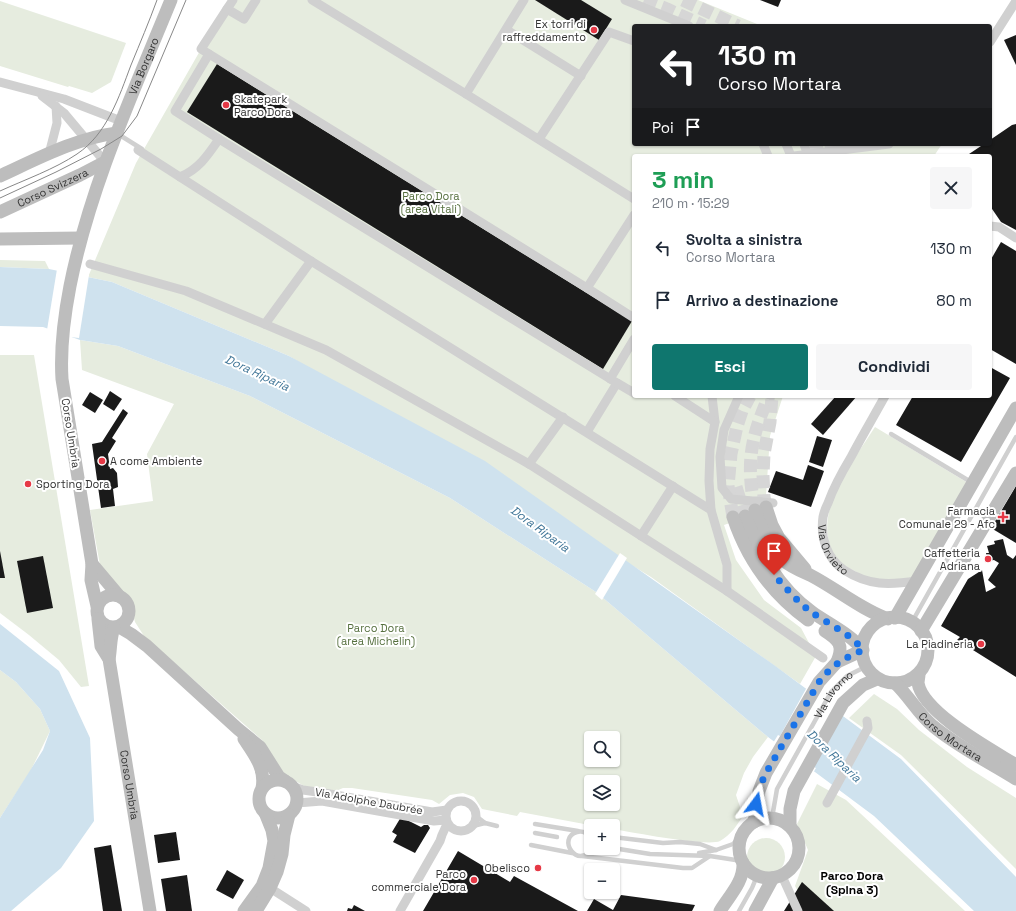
<!DOCTYPE html>
<html lang="it">
<meta charset="utf-8">
<style>
body{margin:0;font-family:"Space Grotesk",sans-serif;background:#f6f6f7;color:#1f2937;height:100vh;display:flex;flex-direction:column;font-size:15px;white-space:nowrap}
*{box-sizing:border-box;margin:0}
p{font-size:13px;color:#747a83}
.icon{flex:none;width:22px;height:22px;fill:none;stroke:currentColor;stroke-width:2;stroke-linecap:round;stroke-linejoin:round}
.map{position:relative;flex:1;overflow:hidden}
.details{position:absolute;left:632px;top:154px;width:360px;height:244px;display:flex;flex-direction:column;background:#fff;border-radius:4px;box-shadow:0 1px 3px #0004}
.details>*{flex:none}
.banner{position:absolute;left:632px;top:24px;width:360px;height:122px;border-radius:4px;box-shadow:0 1px 3px #0004;background:#202124;color:#fff;overflow:hidden}
.tools{position:absolute;left:584px;top:731px;display:grid;gap:8px}
.tools a{display:grid;place-items:center;width:36px;height:36px;border-radius:4px;background:#fff;box-shadow:0 1px 3px #0004;font-size:20px}
.pin{position:absolute;display:grid;place-items:center;width:34px;height:34px;color:#fff;margin:-41px -17px;border-radius:50% 50% 50% 0;rotate:-45deg;box-shadow:0 0 4px #0007}
.pin .icon{rotate:45deg}
.me{position:absolute;width:44px;margin:-22px;rotate:13deg;stroke-linejoin:round;filter:drop-shadow(0 0 3px #0008)}
.turn{display:flex;align-items:center;gap:14px;height:84px;padding:0 20px;font-size:18px}
.turn .icon{width:52px;height:52px;stroke-width:2.5}
.turn b{display:block;font-size:28px;line-height:34px}
.then{display:flex;align-items:center;height:38px;padding:0 20px;background:#0003;gap:8px;font-size:15px}
.round{display:grid;place-items:center;flex:none;width:42px;height:42px;border-radius:4px;background:#f6f6f7}
.summary{display:flex;align-items:center;justify-content:space-between;height:68px;padding:0 20px}
h1{font-size:24px;font-weight:700;line-height:30px;color:#1e9e55}
.cta{display:flex;gap:8px;margin-top:auto;padding:8px 20px}
.cta a{flex:1;height:46px;border-radius:4px;background:#0f766e;color:#fff;font-size:16px;font-weight:700;line-height:46px;text-align:center}
.cta a+a{background:#f6f6f7;color:#1f2937}
ul{padding:0;list-style:none}
li{display:flex;align-items:center;gap:12px;height:52px;padding:0 20px}
li div{flex:1}
li b{display:block;font-size:15px}
li em{font-style:normal}
.map>svg:first-child{display:block}
.green{fill:#e6ecdf;fill-rule:evenodd}
.water{fill:#cfe2ee}
.pier{fill:#fff}
.building{fill:#1a1a1a}
.lines{fill:none;stroke-linecap:round;stroke-linejoin:round}
.secondary-tunnel{stroke:#d6d6d6;stroke-width:13;stroke-dasharray:13 6;stroke-linecap:butt}
.lane{stroke:#d0d0d0;stroke-width:4.5}
.street{stroke:#d0d0d0;stroke-width:9}
.secondary{stroke:#bdbdbd;stroke-width:13}
.tram{stroke:#888;stroke-width:1}
.route{stroke:#1a73e8;stroke-width:7;stroke-dasharray:0 12.6}
.poi-dot{fill:#e63946;stroke:#fff;stroke-width:1.5}
.labels{text-anchor:middle;dominant-baseline:central;stroke-width:4;stroke-linejoin:round;paint-order:stroke}
.poi-label{font-size:11px;fill:#333;stroke:#fff;text-anchor:end}
.street-label{font-size:11px;fill:#333;stroke:#fff}
.park-label{font-size:11px;fill:#56703f;stroke:#fff}
.water-label{font-size:12px;font-style:italic;fill:#3f7597;stroke:#fff}
.neighbourhood-label{font-size:12px;font-weight:bold;fill:#000;stroke:#fff}
</style>
<div class="map">
<svg width="1016" height="911" viewBox="0 0 1016 911">
<rect width="100%" height="100%" fill="#fff"/>
<g class="green">
<polygon points="229,0 698,0 762,26 634,26 634,144 942,144 934,156 634,156 634,396 783,396 770,436 765,511 724,525 736,560 764,600 801,628 816,656 800,684 651,577 289,356 112,282 88,277 136,163"/>
<polygon points="0,1 126,43 111,82 92,93 69,86 68,87 0,66"/>
<polygon points="0,260 45,261 49,269 0,267"/>
<path d="M 80,340 L 118,346 L 250,396 L 450,498 L 596,592 L 768,737 L 753,757 L 744,773 L 736,795 L 743,816 C 737,825 731,835 720,841 C 707,847 631,832 613,829 L 613,826 L 595,826 L 520,812 L 517,816 L 482,809 L 474,797 L 463,793 L 450,795 L 439,804 L 432,800 L 352,788 L 343,788 L 336,791 L 306,787 L 283,774 L 262,740 L 144,636 L 135,622 L 130,604 L 126,597 L 102,576 L 90,510 L 153,501 L 147,454 L 174,404 L 82,370 ZM 591,738 L 613,738 L 613,760 L 591,760 ZM 591,782 L 613,782 L 613,804 L 591,804 Z"/>
<polygon points="0,355 34,355 89,686 81,687 59,660 29,635 0,613"/>
<path d="M 875,427 L 968,483 L 915,578 C 904,580 883,582 872,579 C 866,578 859,573 853,570 C 838,563 833,559 829,542 C 819,502 854,460 875,427 Z"/>
<polygon points="0,670 16,682 40,709 50,731 31,770 0,818"/>
<polygon points="874,694 897,709 919,730 967,767 1016,798 1016,869 901,755 849,718"/>
<polygon points="817,784 846,800 965,911 809,911 795,886 808,850 797,824"/>
<circle cx="766" cy="857" r="19"/>
</g>
<g class="water">
<polygon points="0,267 49,269 112,282 289,356 485,461 774,665 901,759 1016,877 1016,911 974,911 874,816 768,737 596,592 450,498 250,396 118,346 80,340 43,327 0,326"/>
<polygon points="0,624 59,671 90,738 94,821 61,868 11,911 0,911 0,818 43,750 50,731 40,709 16,682 0,670"/>
</g>
<g class="pier">
<polygon points="57,269 89,275 79,338 62,336 47,330"/>
<polygon points="620,553 627,558 602,600 595,594"/>
<polygon points="807,687 843,714 814,767 816,768 813,773 773,743 778,735 780,736"/>
</g>
<g class="building">
<polygon points="535,0 581,0 612,19 599,40"/>
<polygon points="760,0 781,0 778,7"/>
<polygon points="1016,35 1016,65 1004,40"/>
<polygon points="217,64 632,321 603,369 187,112"/>
<polygon points="1016,124 1016,230 1001,222 990,206 990,156 966,156 984,144 990,144 990,140 1012,125"/>
<polygon points="1001,242 1016,251 1016,364 990,349 990,261"/>
<polygon points="990,367 1010,378 961,462 896,425 913,396 990,396"/>
<polygon points="110,391 122,399 114,411 103,404"/>
<polygon points="90,392 103,400 95,413 82,405"/>
<polygon points="836,396 857,396 823,435 811,424"/>
<polygon points="123,409 128,413 112,438 116,441 108,454 110,469 113,468 117,473 118,487 113,489 115,506 101,508 92,444 102,442"/>
<polygon points="817,436 832,440 823,467 809,462"/>
<polygon points="808,465 824,471 811,507 768,492 776,471 803,480"/>
<polygon points="1016,486 1016,543 991,528"/>
<polygon points="1003,539 1007,555 1013,559 1016,555 1016,677 957,640 960,637 941,626 968,579 982,570 986,592 996,587 988,580 999,563 994,560 988,561 986,553 989,553 987,546 995,544 994,541"/>
<polygon points="0,551 5,578 0,578"/>
<polygon points="43,556 53,608 27,613 17,561"/>
<polygon points="401,817 421,827 424,825 428,825 430,828 415,853 393,842 397,835 392,832"/>
<polygon points="176,832 180,860 158,863 154,835"/>
<polygon points="111,845 122,911 103,911 94,848"/>
<polygon points="458,851 510,882 514,876 578,911 423,911"/>
<polygon points="227,870 244,880 233,899 216,890"/>
<polygon points="187,875 192,911 166,911 161,879"/>
<polygon points="802,882 834,911 784,911"/>
<polygon points="621,895 695,905 692,911 587,911 594,899 613,910"/>
<polygon points="354,905 365,911 347,911 348,908 352,909"/>
</g>
<g class="lines">
<g class="secondary-tunnel">
<polyline points="644,0 667,9 704,26"/>
<polyline points="683,0 738,26"/>
<polyline points="816,144 818,156"/>
<polyline points="831,144 833,156"/>
<polyline points="736,487 745,516"/>
<polyline points="766,507 764,497 763,475 764,454 770,422 772,397"/>
<path d="M 755,510 C 746,464 750,439 769,396"/>
<polyline points="733,517 728,486 731,454 737,426 742,411 750,396"/>
</g>
<g class="lane">
<polyline points="118,134 142,149"/>
<polyline points="891,434 971,482"/>
<polyline points="912,622 1016,437"/>
<polyline points="476,816 485,823"/>
<path id="s1" d="M 772,818 L 777,789 L 831,692 L 847,676 L 867,666"/>
<polyline points="535,824 578,831"/>
<polyline points="473,826 485,823 497,826"/>
<polyline points="535,833 557,837"/>
<path d="M 591,837 C 587,833 583,830 577,832 C 556,838 578,871 592,848"/>
<polyline points="613,837 663,843 680,842 700,844 716,850"/>
<polyline points="531,845 572,853"/>
<polyline points="613,848 650,854 710,856 742,861"/>
<polyline points="699,853 716,850 733,844 742,835"/>
<polyline points="582,856 683,868 692,868 710,856"/>
<polyline points="739,911 752,888 757,876"/>
</g>
<g class="street">
<polyline points="256,0 244,19 227,9 201,49 587,288"/>
<polyline points="312,0 466,94 524,0"/>
<polyline points="625,0 689,26"/>
<polyline points="227,9 233,0"/>
<polyline points="507,30 581,76"/>
<polyline points="990,42 1016,1"/>
<polyline points="209,54 175,111 219,139"/>
<polyline points="0,82 64,99 121,121"/>
<polyline points="466,94 634,199"/>
<polyline points="42,96 64,113 105,162"/>
<polyline points="539,139 609,32 634,41"/>
<polyline points="763,144 768,156"/>
<polyline points="786,144 791,156"/>
<polyline points="804,144 808,156"/>
<path d="M 138,150 L 180,177 C 199,169 208,155 219,139 L 617,383 L 587,432"/>
<polyline points="49,154 57,123 56,106"/>
<polyline points="794,156 889,144"/>
<polyline points="180,177 311,261 711,510 709,481 710,449 715,422 712,396"/>
<polyline points="634,215 587,288 634,318"/>
<polyline points="990,226 999,227 1016,238"/>
<polyline points="90,264 186,291 326,350 529,464 727,591 823,658"/>
<polyline points="265,324 311,261"/>
<polyline points="610,379 634,339"/>
<polyline points="617,383 634,393"/>
<polyline points="675,396 715,422"/>
<polyline points="739,396 724,430 720,457 722,488 731,499 773,503"/>
<path id="s2" d="M 885,396 C 874,416 862,436 851,457 C 842,472 834,486 828,503 C 826,507 824,512 823,517 C 820,537 827,559 844,570 C 869,586 889,585 917,581"/>
<polyline points="529,464 563,417"/>
<polyline points="711,510 727,565 727,591"/>
<polyline points="641,536 673,486"/>
<polyline points="292,786 303,790 324,793 432,812 447,810"/>
<circle cx="461" cy="816" r="15"/>
<polyline points="297,803 322,801 434,821 446,820"/>
<polyline points="827,803 868,728 867,721"/>
<polyline points="782,876 798,911"/>
<polyline points="264,887 270,888 306,911"/>
<polyline points="400,911 440,841 442,835 447,824"/>
</g>
<g class="secondary">
<path d="M 0,176 C 37,159 76,138 117,133"/>
<path id="s3" d="M 0,212 L 80,175 L 105,162"/>
<polyline points="0,239 81,238"/>
<polyline points="766,507 772,525 779,538 805,569"/>
<path d="M 755,510 C 761,528 769,547 783,560 C 791,567 801,571 810,575 C 837,589 860,609 888,619"/>
<path d="M 745,516 C 760,553 778,588 812,612 C 827,623 852,635 863,650 L 837,662 L 819,682 L 766,773 L 759,791 L 754,822"/>
<path d="M 733,517 C 747,559 772,594 808,620"/>
<polyline points="92,564 119,596"/>
<circle cx="113" cy="611" r="16"/>
<path id="s4" d="M 97,606 L 91,580 L 92,564 L 62,379 C 60,347 64,317 70,286 C 90,186 133,93 171,0"/>
<circle cx="895" cy="650" r="33"/>
<polyline points="895,618 1016,408"/>
<path id="s5" d="M 98,619 L 101,646 L 109,659 L 150,911"/>
<polyline points="119,627 131,634 147,646 238,729 260,747 279,777 285,781"/>
<path d="M 825,631 C 839,640 844,645 837,662"/>
<polyline points="921,631 1016,473"/>
<path d="M 109,659 C 111,649 110,638 114,628"/>
<path d="M 919,674 C 919,677 918,681 918,683 C 923,713 992,750 1016,765"/>
<path id="s6" d="M 895,683 C 909,696 919,715 933,726 C 958,747 989,762 1016,779"/>
<path d="M 244,739 C 254,754 266,769 262,788"/>
<circle cx="278" cy="799" r="19"/>
<circle cx="769" cy="848" r="30"/>
<polyline points="790,826 790,809 794,791 843,703 863,685 877,679"/>
<polyline points="244,911 262,886 269,868 274,841 272,830 266,815"/>
<polyline points="256,911 270,888 277,872 282,854 284,835 289,815"/>
<path d="M 720,911 C 729,896 744,882 743,863"/>
<polyline points="755,911 773,878"/>
</g>
<g class="tram">
<path d="M 0,191 C 24,180 55,169 77,154 C 107,134 119,97 131,65 C 140,43 149,22 157,0"/>
<polyline points="0,198 56,172 101,149 122,136 137,116 186,0"/>
</g>
</g>
<g class="lines">
<path class="route" d="M 756,804 L 761,784 L 766,773 L 819,682 C 833,664 843,659 863,650 C 851,634 827,623 811,612 C 797,601 786,588 774,575"/>
</g>
<g class="poi-dot">
<circle cx="594" cy="30" r="4"/>
<circle cx="226" cy="105" r="4"/>
<circle cx="102" cy="461" r="4"/>
<circle cx="28" cy="484" r="4"/>
<path d="M1001 511h4v4h4v4h-4v4h-4v-4h-4v-4h4z"/>
<circle cx="988" cy="559" r="4"/>
<circle cx="981" cy="644" r="4"/>
<circle cx="538" cy="868" r="4"/>
<circle cx="474" cy="880" r="4"/>
</g>
<g class="labels">
<g class="poi-label">
<text x="586" y="24">Ex torri di<tspan x="586" dy="13">raffreddamento</tspan></text>
<text x="234" y="99" text-anchor="start">Skatepark<tspan x="234" dy="13">Parco Dora</tspan></text>
<text x="110" y="461" text-anchor="start">A come Ambiente</text>
<text x="36" y="484" text-anchor="start">Sporting Dora</text>
<text x="995" y="511">Farmacia<tspan x="995" dy="13">Comunale 29 - Afc</tspan></text>
<text x="980" y="553">Caffetteria<tspan x="980" dy="13">Adriana</tspan></text>
<text x="973" y="644">La Piadineria</text>
<text x="530" y="868">Obelisco</text>
<text x="466" y="874">Parco<tspan x="466" dy="13">commerciale Dora</tspan></text>
</g>
<g class="street-label">
<text stroke="none"><textPath href="#s4" startOffset="556">Via Borgaro</textPath></text>
<text stroke="none"><textPath href="#s3" startOffset="58">Corso Svizzera</textPath></text>
<text transform="translate(71 433) rotate(81)">Corso Umbria</text>
<text stroke="none"><textPath href="#s2" startOffset="172">Via Orvieto</textPath></text>
<text stroke="none"><textPath href="#s1" startOffset="140">Via Livorno</textPath></text>
<text stroke="none"><textPath href="#s6" startOffset="78">Corso Mortara</textPath></text>
<text stroke="none"><textPath href="#s5" startOffset="170">Corso Umbria</textPath></text>
<text transform="translate(369 801) rotate(10)">Via Adolphe Daubrée</text>
</g>
<g class="park-label">
<text x="431" y="196">Parco Dora<tspan x="431" dy="13">(area Vitali)</tspan></text>
<text x="376" y="628">Parco Dora<tspan x="376" dy="13">(area Michelin)</tspan></text>
</g>
<g class="water-label">
<text transform="translate(257 373) rotate(25)">Dora Riparia</text>
<text transform="translate(540 529) rotate(36)">Dora Riparia</text>
<text transform="translate(834 756) rotate(44)">Dora Riparia</text>
</g>
<g class="neighbourhood-label">
<text x="852" y="876">Parco Dora<tspan x="852" dy="14">(Spina 3)</tspan></text>
</g>
</g>
</svg>
<div class="tools">
<a><svg class="icon" aria-label="search" viewBox="0 0 24 24"><circle cx="10" cy="10" r="6"/><path d="M15 15l6 6"/></svg></a>
<a><svg class="icon" aria-label="layers" viewBox="0 0 24 24"><path d="M12 4l9 5-9 5-9-5zM3 14l9 5 9-5"/></svg></a>
<a>+</a>
<a>−</a>
</div>
<div class="pin" style="left:774px;top:575px;background:#d93025"><svg class="icon" aria-label="arrive" viewBox="0 0 24 24"><path d="M6 21V4h12l-3 4 3 4H6"/></svg></div>
<svg class="me" style="left:756px;top:804px" viewBox="-20 -20 40 40"><path d="M0-17L14 15 0 8-14 15z" fill="#1a73e8" stroke="#fff" stroke-width="4"/></svg>
<div class="banner">
<div class="turn"><svg class="icon" aria-label="left" viewBox="0 0 24 24"><path d="M17 20v-9H6M10 6l-5 5 5 5"/></svg><div><b>130 m</b>Corso Mortara</div></div>
<div class="then">Poi<svg class="icon" aria-label="arrive" viewBox="0 0 24 24"><path d="M6 21V4h12l-3 4 3 4H6"/></svg></div>
</div>
<section class="details">
<div class="summary"><div><h1>3 min</h1><p>210 m · 15:29</p></div><a class="round"><svg class="icon" aria-label="close" viewBox="0 0 24 24"><path d="M6 6l12 12M18 6L6 18"/></svg></a></div>
<ul>
<li><svg class="icon" aria-label="left" viewBox="0 0 24 24"><path d="M17 20v-9H6M10 6l-5 5 5 5"/></svg><div><b>Svolta a sinistra</b><p>Corso Mortara</p></div><em>130 m</em></li>
<li><svg class="icon" aria-label="arrive" viewBox="0 0 24 24"><path d="M6 21V4h12l-3 4 3 4H6"/></svg><div><b>Arrivo a destinazione</b></div><em>80 m</em></li>
</ul>
<div class="cta"><a>Esci</a><a>Condividi</a></div>
</section>
</div>
